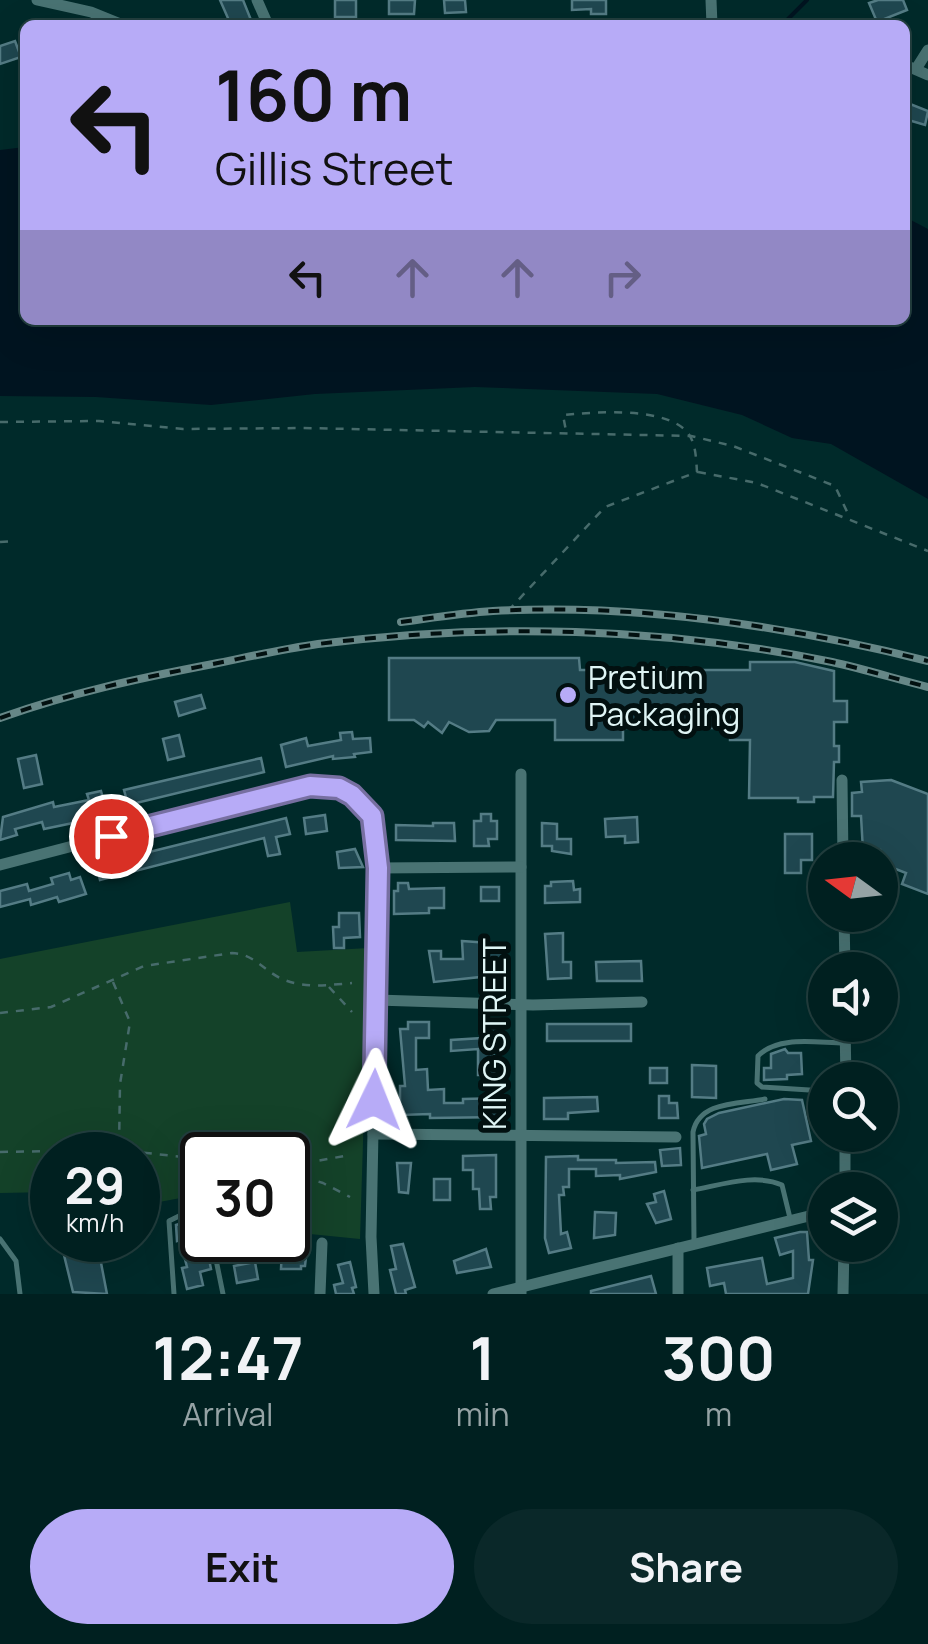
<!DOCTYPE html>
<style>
body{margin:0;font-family:Manrope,sans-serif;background:#0a2829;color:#f1f3f6;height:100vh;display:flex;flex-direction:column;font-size:38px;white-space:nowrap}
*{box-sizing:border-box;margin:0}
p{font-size:32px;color:#95a3a5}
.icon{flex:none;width:55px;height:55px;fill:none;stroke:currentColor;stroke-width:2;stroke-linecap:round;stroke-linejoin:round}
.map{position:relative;height:1294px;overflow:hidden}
.drawer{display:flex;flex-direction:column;background:#002020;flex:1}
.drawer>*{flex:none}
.banner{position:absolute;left:20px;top:20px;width:890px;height:305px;border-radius:15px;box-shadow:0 10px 40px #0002,0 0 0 2px #223e3e;background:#b7abf7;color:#111;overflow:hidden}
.needle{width:65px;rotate:285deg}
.controls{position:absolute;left:808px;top:842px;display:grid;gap:20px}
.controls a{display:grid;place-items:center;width:90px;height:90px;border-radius:50%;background:#002020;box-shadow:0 10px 40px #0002,0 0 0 2px #223e3e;font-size:50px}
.speed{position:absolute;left:30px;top:1132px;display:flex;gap:20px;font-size:50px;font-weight:700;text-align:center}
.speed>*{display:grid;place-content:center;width:130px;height:130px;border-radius:50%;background:#002020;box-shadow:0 10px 40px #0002,0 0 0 2px #223e3e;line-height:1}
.speed small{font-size:25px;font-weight:400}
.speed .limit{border:5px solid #111;border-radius:15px;background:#fff;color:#111}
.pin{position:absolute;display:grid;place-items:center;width:85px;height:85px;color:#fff;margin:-42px;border:5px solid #fff;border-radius:50%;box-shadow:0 2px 10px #0007}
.me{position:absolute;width:110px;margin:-55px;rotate:2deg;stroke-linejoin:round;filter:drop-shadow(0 0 8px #0008)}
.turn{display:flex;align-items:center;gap:35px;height:210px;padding:0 30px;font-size:45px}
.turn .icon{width:130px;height:130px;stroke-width:2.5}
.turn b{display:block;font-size:70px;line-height:85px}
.lanes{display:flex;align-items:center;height:95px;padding:0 30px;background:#0003;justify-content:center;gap:50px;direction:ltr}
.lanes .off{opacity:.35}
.eta{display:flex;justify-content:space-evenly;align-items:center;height:170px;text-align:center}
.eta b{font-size:60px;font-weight:700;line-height:70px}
.action{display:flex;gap:20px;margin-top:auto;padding:20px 30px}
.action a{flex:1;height:115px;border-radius:60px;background:#b7abf7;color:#111;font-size:40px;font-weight:700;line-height:115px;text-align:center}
.action a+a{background:#0a2829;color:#f1f3f6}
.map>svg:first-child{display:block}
.green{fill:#144229}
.water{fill:#001420}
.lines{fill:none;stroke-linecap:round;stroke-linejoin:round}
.stream{stroke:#001420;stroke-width:4}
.building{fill:#1f4750;stroke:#547c85;stroke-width:2.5}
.path{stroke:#476b6b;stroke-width:2.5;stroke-dasharray:8 8;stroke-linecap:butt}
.service{stroke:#497373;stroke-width:5}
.minor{stroke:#497373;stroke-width:11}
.rail-casing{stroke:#668787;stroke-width:8}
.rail{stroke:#021010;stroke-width:4;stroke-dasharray:11;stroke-linecap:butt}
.route-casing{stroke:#776fa1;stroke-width:25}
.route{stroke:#b7abf7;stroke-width:18}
.poi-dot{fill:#b7abf7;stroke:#021010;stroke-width:4}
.labels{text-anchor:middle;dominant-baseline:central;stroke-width:10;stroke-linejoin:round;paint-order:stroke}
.poi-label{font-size:32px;fill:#dff5f5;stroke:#021010;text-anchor:start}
.street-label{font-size:32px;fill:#dff5f5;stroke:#021010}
</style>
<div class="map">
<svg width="928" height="1294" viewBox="0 0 928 1294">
<rect width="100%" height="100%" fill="#002a2a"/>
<polygon class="green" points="290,902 297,952 369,948 360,1239 310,1234 311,1214 288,1210 288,1155 202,1155 202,1194 138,1206 138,1155 52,1155 52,1192 0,1193 0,959"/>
<polygon class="water" points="25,147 25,320 905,320 905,217 928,229 928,499 831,444 792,438 742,415 657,394 475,387 315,394 211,405 96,397 0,396 0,150"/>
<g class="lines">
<polyline class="stream" points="782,25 807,0"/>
</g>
<g class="building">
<polygon points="220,0 243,0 253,25 231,25"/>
<rect x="335" y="0" width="21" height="17"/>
<polygon points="389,0 415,0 414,14 389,14"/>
<polygon points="444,0 465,0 466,12 445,13"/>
<polygon points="572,0 606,0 606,14 591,14 591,9 572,10"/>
<polygon points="878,0 903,0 907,10 877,22 869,3"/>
<polygon points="15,41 21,57 0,64 0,46"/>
<polygon points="905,102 928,111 925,125 905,119"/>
<polygon points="389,658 579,658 580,670 750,670 750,662 795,662 834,671 834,701 847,701 847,722 834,722 834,746 839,746 839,762 834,762 833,797 814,797 814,802 798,802 798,798 749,798 750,740 730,740 730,728 623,728 623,740 555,740 555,720 496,720 489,731 469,732 449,722 442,733 428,722 424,727 414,720 389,720"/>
<polygon points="201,695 205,708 179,716 175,702"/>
<polygon points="352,732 353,739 370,738 371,752 354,754 355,757 333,759 333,756 286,767 281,745 306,738 308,746 341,740 340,733"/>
<polygon points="179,735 184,756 168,760 163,739"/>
<polygon points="36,755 42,784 24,788 18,759"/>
<polygon points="261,758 264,772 128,805 124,790"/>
<polygon points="891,780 928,794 928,894 902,884 906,873 880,863 880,850 863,851 861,816 852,816 852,793 862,792 861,782"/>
<polygon points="101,791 105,806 100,807 102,817 44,829 42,822 15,829 17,835 0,840 3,817 53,802 54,807 89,800 87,794"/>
<polygon points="481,814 491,814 491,821 497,821 497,839 488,839 489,846 474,846 474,821 481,821"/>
<polygon points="325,815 327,831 306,834 304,818"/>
<polygon points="637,817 638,842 625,843 625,836 606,837 605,819"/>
<polygon points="286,818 290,834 276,837 280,854 268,856 264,838 100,880 97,868 106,866 105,863"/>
<polygon points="433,823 454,823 455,841 396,840 396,825 433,826"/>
<polygon points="542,823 557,824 557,839 571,839 571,854 552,851 552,846 542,846"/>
<polygon points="785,834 812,834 812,860 801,860 801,873 785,873"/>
<polygon points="355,849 363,867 339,868 337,852"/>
<polygon points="69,873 71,880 80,877 86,894 59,902 57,897 31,905 30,899 0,907 0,891 27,884 29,891 53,884 51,878"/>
<polygon points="573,881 574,890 580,889 580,902 545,903 545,886 551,886 551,882"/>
<polygon points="398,883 408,883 409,889 444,888 444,908 429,908 429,913 394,914 394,891 398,891"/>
<rect x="481" y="887" width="18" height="14"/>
<polygon points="339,913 359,913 360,937 344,938 344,948 334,948 333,927 339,927"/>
<polygon points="563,933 563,962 571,962 571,978 548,979 545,934"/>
<polygon points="462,941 504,944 504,960 499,979 490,979 490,985 481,985 481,977 434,982 429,951 441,951 441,959 463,959"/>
<polygon points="641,961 642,981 597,981 596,962"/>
<polygon points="482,1019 499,1019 499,1035 492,1035 495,1075 478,1075 478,1049 451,1051 451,1040 482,1038"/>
<polygon points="408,1022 429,1022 429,1038 416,1038 416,1070 427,1069 428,1090 444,1089 444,1103 463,1103 463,1099 503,1098 503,1117 430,1118 430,1114 400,1115 400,1086 405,1086 400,1029 408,1029"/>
<rect x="547" y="1024" width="84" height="17"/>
<polygon points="785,1049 788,1053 801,1053 802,1074 787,1075 787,1079 764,1080 764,1068 771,1068 771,1054"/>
<polygon points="692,1065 716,1066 716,1098 692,1097"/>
<rect x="650" y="1068" width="17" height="15"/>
<polygon points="659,1096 669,1096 669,1103 677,1103 678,1118 659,1118"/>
<polygon points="597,1097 598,1111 568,1113 568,1119 544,1119 544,1098"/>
<polygon points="784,1099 802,1100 811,1141 792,1145 797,1164 771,1170 767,1154 702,1168 699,1136 706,1134 704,1124 707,1119 719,1113"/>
<polygon points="680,1148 681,1165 662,1166 660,1150"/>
<polygon points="496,1155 496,1197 490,1197 491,1209 480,1209 479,1189 473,1189 473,1170 463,1170 463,1156"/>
<polygon points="578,1156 578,1160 616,1160 616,1163 655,1162 656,1172 620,1179 620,1175 596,1176 596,1169 569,1169 569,1187 563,1187 564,1195 559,1195 561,1234 567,1232 571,1248 549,1253 545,1238 546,1157"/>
<polygon points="397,1163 411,1163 408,1193 399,1192"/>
<rect x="434" y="1179" width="16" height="21"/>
<polygon points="664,1191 671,1219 656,1223 647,1204 656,1202 654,1194"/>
<polygon points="595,1212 616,1213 615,1235 594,1238"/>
<polygon points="200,1218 202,1250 207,1249 211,1269 200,1272 203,1285 187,1289 182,1268 187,1267 180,1240 177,1241 176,1225"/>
<polygon points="800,1232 807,1232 809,1260 813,1260 808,1294 726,1294 724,1283 710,1286 707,1268 762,1258 767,1284 793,1278 793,1251 780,1255 775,1238"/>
<polygon points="97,1242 107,1294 73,1292 63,1251"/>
<polygon points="403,1244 415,1287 405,1290 406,1294 396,1294 390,1270 396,1269 391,1246"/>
<polygon points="282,1248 292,1248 292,1254 306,1257 305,1266 301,1266 301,1269 281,1269"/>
<polygon points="486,1249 491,1267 457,1273 454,1261"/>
<polygon points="255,1262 258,1279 237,1283 234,1266"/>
<polygon points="350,1262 356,1287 352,1288 354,1294 336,1294 334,1285 343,1283 338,1265"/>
<polygon points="651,1276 656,1294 591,1294 591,1291"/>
</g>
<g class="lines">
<g class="path">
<polyline points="0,422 99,421 183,429 303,428 691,436 733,446 835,486 850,518"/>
<polyline points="698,472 757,483 928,551"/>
<polyline points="0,542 14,541"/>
<path d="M 508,611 L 605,507 L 697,472 C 696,458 696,444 688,433 C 666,406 594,412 563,415 L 566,431"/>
<polyline points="113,982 130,1022 120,1084 119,1149"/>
<polyline points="329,987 352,1012"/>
<path d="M 0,1013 L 51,1007 L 144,966 L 232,953 C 254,954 262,969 280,978 C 302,989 329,985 352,983"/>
<polyline points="0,1152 119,1150 202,1159"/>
<polyline points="288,1166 350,1155"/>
<polyline points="288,1172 323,1183 350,1197"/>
</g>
<g class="service">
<path d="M 825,1091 L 762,1087 L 757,1083 L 758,1056 C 778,1035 817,1043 844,1043"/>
<path d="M 693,1190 C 721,1185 755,1173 782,1185 L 790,1218"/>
<polyline points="0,1239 16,1261 20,1294"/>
<polyline points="212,1240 223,1294"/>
<path d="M 694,1241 L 693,1132 C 699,1101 739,1104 765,1099"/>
<polyline points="174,1294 169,1221 183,1214 202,1211"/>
</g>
<g class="minor">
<polyline points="37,0 91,12 123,25"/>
<polyline points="257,0 268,25"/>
<polyline points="711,0 712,25"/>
<polyline points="905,65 928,75"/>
<polyline points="916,69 928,50"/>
<polyline points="521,774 521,1294"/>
<polyline points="842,780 843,860"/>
<path d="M 0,865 L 296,788 C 363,778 374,809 378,868 L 371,1237 L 374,1294"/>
<polyline points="378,868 521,867"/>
<polyline points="844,915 845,970"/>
<polyline points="377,1000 533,1005 642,1002"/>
<polyline points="845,1025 846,1080"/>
<polyline points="373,1134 676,1137"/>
<polyline points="845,1190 845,1135"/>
<polyline points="678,1248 678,1294"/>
<polyline points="320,1294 322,1243"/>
<polyline points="493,1294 825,1212"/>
<polyline points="843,1294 844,1245"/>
</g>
<defs>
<g id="rail">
<path d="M 401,622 C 431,618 462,613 493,611 C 639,603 787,626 928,661"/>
<path d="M 0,718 C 70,693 140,678 213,664 C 248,657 283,649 318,644 C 488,623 664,627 832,662 C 864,669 896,679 928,687"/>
</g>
</defs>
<use href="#rail" class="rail-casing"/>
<use href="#rail" class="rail"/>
</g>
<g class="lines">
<defs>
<polyline id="route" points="111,836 310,786 339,788 352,795 372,816 378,868 374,1100"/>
</defs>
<use href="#route" class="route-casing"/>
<use href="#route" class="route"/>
</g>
<circle class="poi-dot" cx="568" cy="695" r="10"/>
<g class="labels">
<g class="poi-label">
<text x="588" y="677">Pretium<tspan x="588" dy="37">Packaging</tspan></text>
</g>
<g class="street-label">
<text transform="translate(494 1034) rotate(-90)">KING STREET</text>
</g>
</g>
</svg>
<div class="controls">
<a><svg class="needle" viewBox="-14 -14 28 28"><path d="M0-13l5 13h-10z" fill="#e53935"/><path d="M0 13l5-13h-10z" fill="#95a3a5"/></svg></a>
<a><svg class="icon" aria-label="sound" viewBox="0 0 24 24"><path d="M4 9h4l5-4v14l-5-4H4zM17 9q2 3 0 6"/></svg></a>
<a><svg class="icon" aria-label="search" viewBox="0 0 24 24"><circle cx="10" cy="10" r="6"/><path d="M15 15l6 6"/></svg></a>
<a><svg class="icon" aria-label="layers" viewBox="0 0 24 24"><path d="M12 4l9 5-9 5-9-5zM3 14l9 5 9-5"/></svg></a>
</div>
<div class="speed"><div>29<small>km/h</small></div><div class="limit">30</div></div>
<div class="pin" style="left:111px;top:836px;background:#d93025"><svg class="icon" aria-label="arrive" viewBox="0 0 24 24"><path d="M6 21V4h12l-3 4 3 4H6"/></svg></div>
<svg class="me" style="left:374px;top:1100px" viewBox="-20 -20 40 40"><path d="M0-17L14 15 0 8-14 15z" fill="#b7abf7" stroke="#fff" stroke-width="4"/></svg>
<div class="banner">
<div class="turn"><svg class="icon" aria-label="left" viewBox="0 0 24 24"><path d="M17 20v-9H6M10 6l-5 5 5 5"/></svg><div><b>160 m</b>Gillis Street</div></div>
<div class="lanes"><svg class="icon" aria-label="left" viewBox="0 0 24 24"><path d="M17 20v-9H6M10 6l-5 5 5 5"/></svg><svg class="icon off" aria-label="ahead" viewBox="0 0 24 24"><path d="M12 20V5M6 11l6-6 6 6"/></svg><svg class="icon off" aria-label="ahead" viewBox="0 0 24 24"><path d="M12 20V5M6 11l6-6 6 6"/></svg><svg class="icon off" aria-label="right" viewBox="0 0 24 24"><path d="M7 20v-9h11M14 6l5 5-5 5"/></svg></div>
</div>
</div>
<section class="drawer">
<div class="eta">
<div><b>12:47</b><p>Arrival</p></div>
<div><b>1</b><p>min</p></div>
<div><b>300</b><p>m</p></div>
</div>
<div class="action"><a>Exit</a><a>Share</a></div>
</section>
